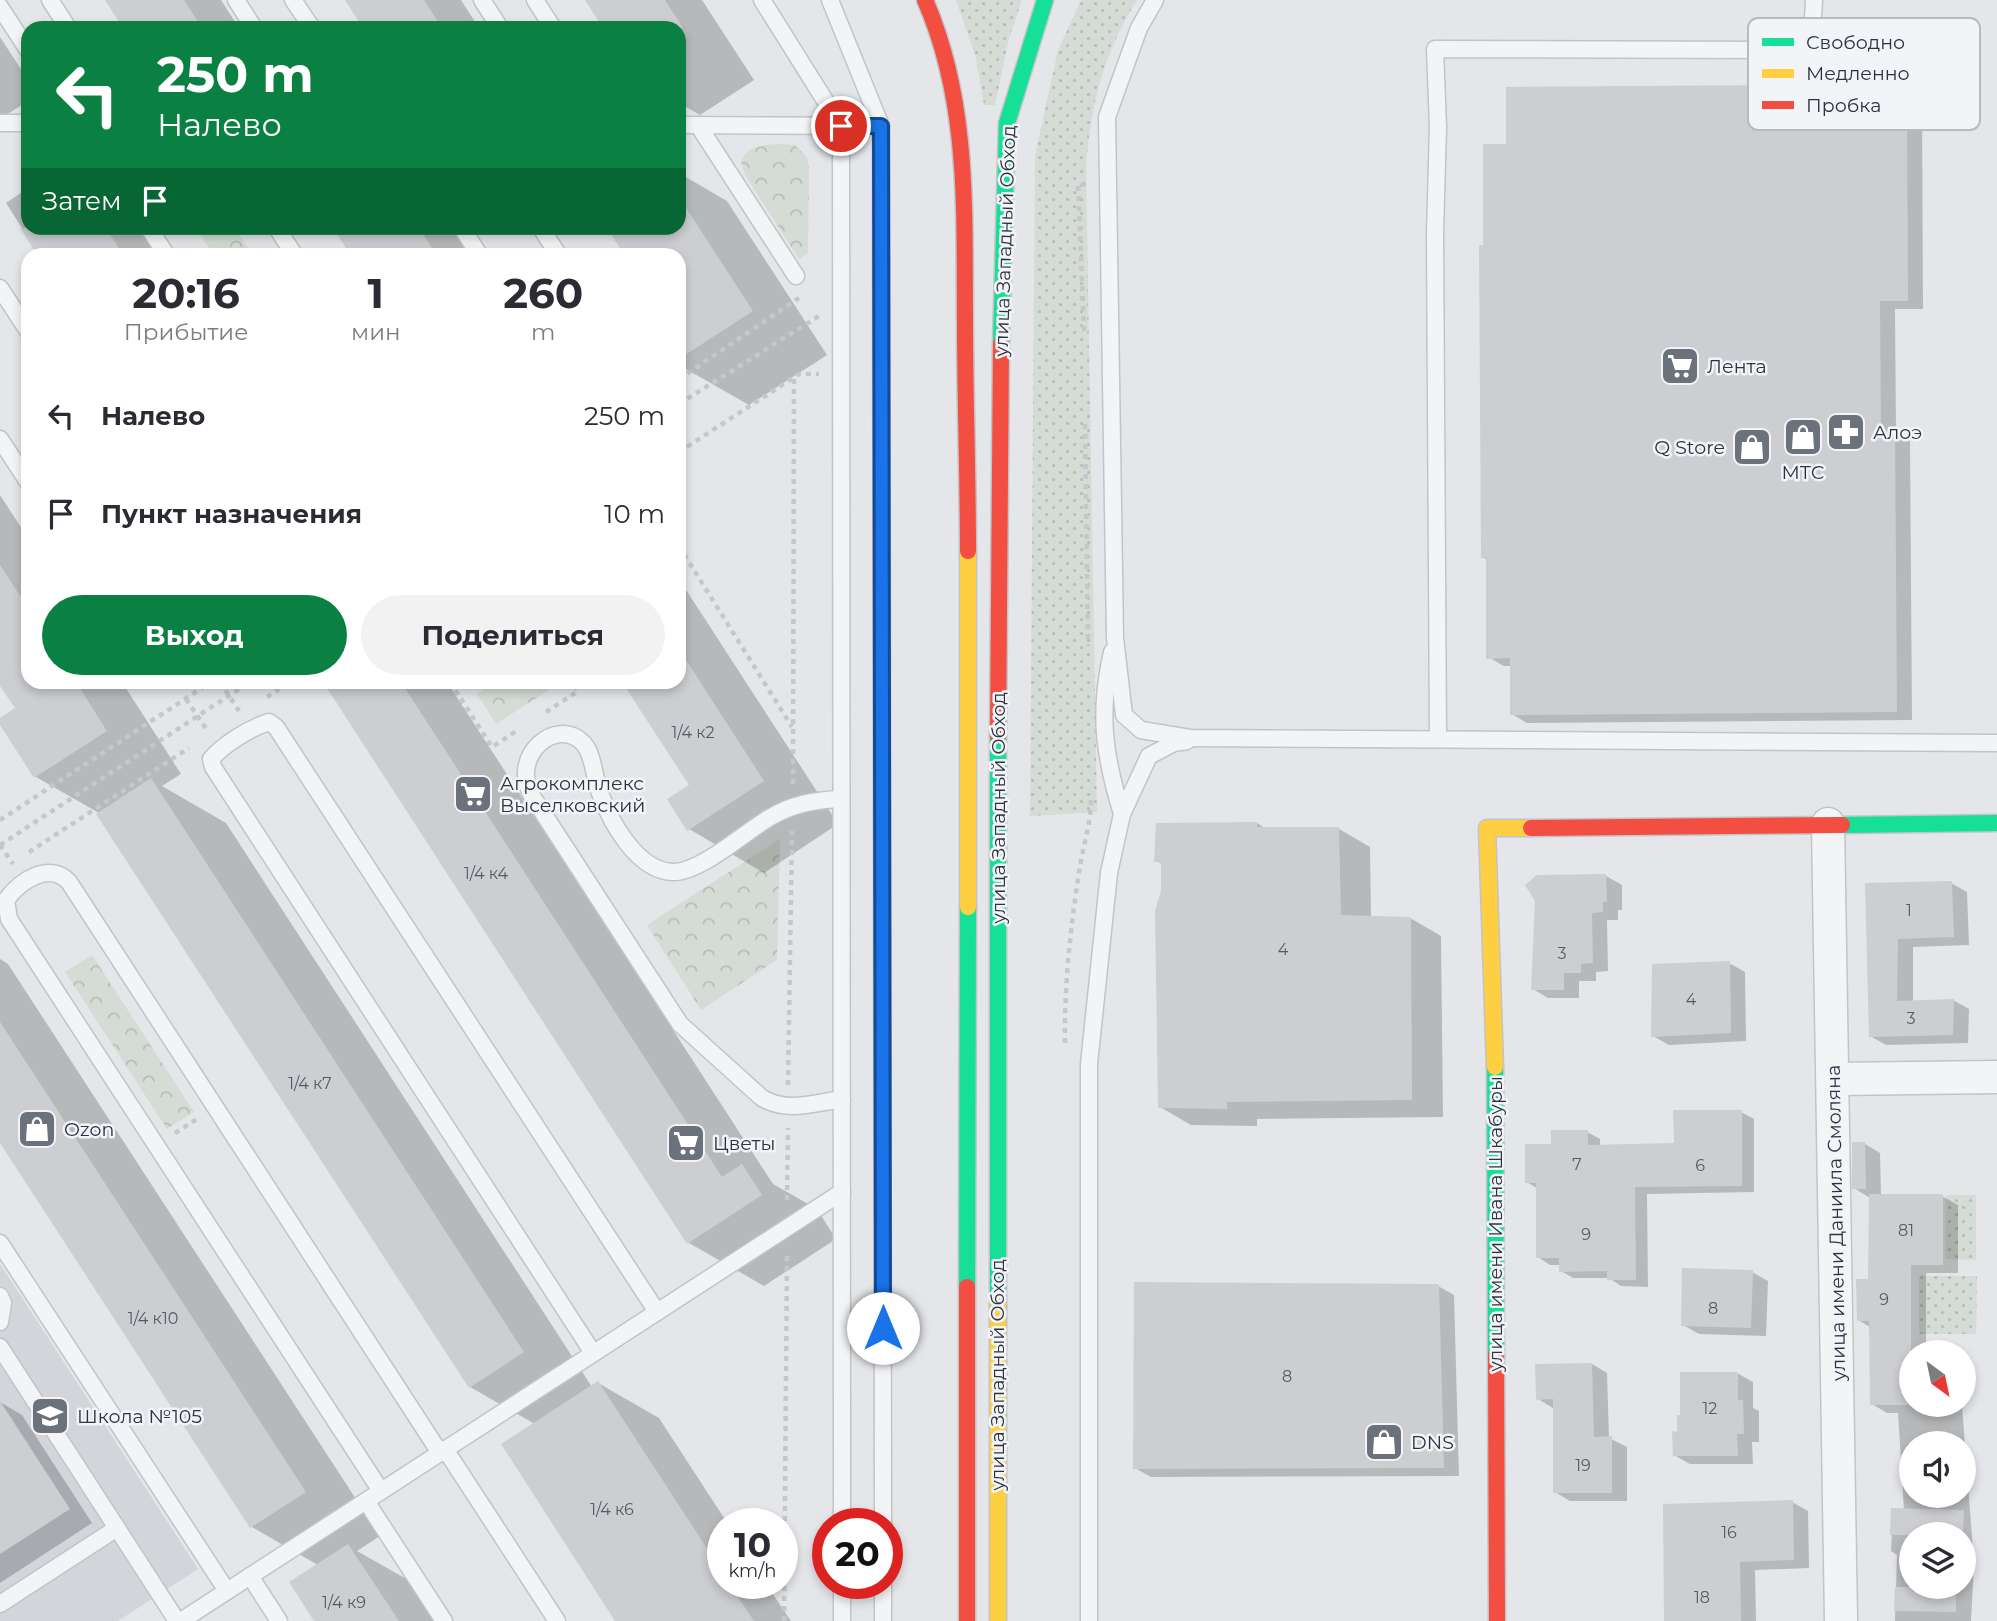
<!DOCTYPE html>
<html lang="ru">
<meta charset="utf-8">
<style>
body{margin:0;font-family:Montserrat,sans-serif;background:#f2f2f3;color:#2b2b33;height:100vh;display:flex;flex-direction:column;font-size:26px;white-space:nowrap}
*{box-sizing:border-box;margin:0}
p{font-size:23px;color:#7c7c81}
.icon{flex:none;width:38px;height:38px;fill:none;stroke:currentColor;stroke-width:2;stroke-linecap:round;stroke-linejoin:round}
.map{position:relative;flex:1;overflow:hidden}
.sheet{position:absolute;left:21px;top:248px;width:665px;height:441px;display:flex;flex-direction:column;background:#fff;border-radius:21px;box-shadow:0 4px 10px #0003}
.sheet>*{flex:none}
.hud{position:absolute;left:21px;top:21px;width:665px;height:214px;border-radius:21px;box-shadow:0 4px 10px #0003;background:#0b8043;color:#fff;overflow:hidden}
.needle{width:46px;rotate:147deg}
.buttons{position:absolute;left:1899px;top:1340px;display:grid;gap:14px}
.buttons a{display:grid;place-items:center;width:77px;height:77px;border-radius:50%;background:#fff;box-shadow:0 4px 10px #0003;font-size:35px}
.speed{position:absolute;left:707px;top:1508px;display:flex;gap:14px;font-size:35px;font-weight:700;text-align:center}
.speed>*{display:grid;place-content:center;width:91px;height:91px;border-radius:50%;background:#fff;box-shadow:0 4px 10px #0003;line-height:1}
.speed small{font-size:18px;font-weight:400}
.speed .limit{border:10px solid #d22;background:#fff;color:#111}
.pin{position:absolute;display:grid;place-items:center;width:60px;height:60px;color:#fff;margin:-30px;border:4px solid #fff;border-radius:50%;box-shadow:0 2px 7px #0007}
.me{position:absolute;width:77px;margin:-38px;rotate:0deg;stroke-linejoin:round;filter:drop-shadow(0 0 5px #0008)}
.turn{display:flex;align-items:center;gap:24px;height:147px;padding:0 21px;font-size:32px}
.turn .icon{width:91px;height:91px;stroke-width:2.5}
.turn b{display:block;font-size:49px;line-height:60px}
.then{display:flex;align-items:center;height:66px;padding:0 21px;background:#0003;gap:14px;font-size:26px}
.eta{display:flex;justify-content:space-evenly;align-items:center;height:119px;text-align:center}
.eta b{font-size:42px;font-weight:700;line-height:49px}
.button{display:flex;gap:14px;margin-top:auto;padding:14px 21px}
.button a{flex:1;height:80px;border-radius:42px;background:#0b8043;color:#fff;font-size:28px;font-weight:700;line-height:80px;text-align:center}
.button a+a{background:#f2f2f3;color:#2b2b33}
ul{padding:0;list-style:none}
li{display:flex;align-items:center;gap:21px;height:98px;padding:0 21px}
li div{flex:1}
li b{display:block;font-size:26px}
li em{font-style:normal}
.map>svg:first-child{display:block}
.built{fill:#d3d5db}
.grass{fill:url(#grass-dots)}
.park{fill:url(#park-crowns)}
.shadow{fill:#0003;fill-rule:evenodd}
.building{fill:#cdced1}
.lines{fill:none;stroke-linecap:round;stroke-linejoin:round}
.lane-casing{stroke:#c2c4c7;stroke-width:19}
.street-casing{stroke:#c2c4c7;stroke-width:35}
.fast-casing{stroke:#c2c4c7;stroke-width:19}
.slow-casing{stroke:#c2c4c7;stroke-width:19}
.jam-casing{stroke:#c2c4c7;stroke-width:19}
.path{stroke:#c5c7ca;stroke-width:4.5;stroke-dasharray:5 5;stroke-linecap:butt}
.lane{stroke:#f3f4f5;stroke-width:16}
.street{stroke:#f3f4f5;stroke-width:32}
.fast{stroke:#16e098;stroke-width:16}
.slow{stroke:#ffcf43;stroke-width:16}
.jam{stroke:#f24e42;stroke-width:16}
.route-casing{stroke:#114b97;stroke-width:18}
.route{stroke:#1a73e8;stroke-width:12}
.labels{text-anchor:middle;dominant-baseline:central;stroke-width:5;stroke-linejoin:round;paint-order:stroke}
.number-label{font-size:16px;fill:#555a65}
.street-label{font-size:19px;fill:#2c3340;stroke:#f2f4f7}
.poi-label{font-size:19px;fill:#2c3340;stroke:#f2f4f7;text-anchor:start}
.key{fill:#f2f4f7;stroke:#b7bac0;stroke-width:2}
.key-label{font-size:19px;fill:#2c3340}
</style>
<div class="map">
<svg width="1997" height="1621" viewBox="0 0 1997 1621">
<defs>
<pattern id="grass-dots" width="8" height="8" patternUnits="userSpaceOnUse" patternTransform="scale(1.75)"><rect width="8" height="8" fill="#d5dcd5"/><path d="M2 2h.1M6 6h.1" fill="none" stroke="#b7bdb8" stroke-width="1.8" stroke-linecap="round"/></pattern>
<pattern id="park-crowns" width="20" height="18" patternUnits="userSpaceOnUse" patternTransform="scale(1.75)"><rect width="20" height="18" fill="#d5dcd5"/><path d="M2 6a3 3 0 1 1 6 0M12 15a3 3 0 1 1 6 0" fill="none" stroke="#b7bdb8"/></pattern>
</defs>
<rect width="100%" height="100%" fill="#e4e6e9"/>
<polygon class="built" points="0,1264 198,1569 118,1621 0,1621"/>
<g class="grass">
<polygon points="956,0 1022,0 1009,38 995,105 984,105 976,58"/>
<path d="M 1081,0 L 1137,0 C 1103,53 1090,108 1086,170 L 1097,812 L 1030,816 L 1035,156 L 1058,50 Z"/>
<polygon points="1946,1195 1976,1195 1976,1260 1945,1259"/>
<polygon points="1919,1276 1977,1276 1976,1334 1919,1334"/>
</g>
<g class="park">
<path d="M 795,145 L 807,157 L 809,170 L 808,253 L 799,259 L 745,175 L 741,163 C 746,141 776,144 795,145 Z"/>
<polygon points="196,228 239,228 236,230 253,255 214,255"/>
<polygon points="553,682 555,686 496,724 477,694 483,690 478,683"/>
<polygon points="780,839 777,960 701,1010 647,925"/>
<polygon points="92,955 194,1112 167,1129 65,972"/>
</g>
<g class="shadow">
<polygon points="107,0 221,0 239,28 125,28"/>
<polygon points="347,0 461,0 479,28 365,28"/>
<polygon points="587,0 702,0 754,80 700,115 679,103 679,28 605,28"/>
<polygon points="0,37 28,80 28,101 0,119"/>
<polygon points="1906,86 1922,95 1923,309 1895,309 1896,433 1910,441 1912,720 1527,723 1512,714 1512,666 1504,666 1488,657 1487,560 1483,557 1485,246 1508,146"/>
<polygon points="679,173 727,201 827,355 749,405 679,365 679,256 627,256 609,228 679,228"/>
<polygon points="28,188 28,228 143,228 161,256 40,256 6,203"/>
<polygon points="335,228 456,228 474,256 353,256"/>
<polygon points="0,495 28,538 28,682 122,682 181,774 162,786 226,823 592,1387 598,1383 659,1418 728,1524 723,1524 723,1584 766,1584 791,1621 618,1621 535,1424 470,1387 99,813 36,777 0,722 17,709 0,682"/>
<polygon points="679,579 838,824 764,873 689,829 691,786 679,682"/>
<polygon points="325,682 447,682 773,1184 817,1209 836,1239 764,1286 689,1243"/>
<polygon points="1257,823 1266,829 1339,829 1370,847 1371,918 1410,918 1441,936 1443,1117 1257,1119 1257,1126 1191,1125 1160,1107 1163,864 1156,861 1158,825"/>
<polygon points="1606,876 1622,885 1622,910 1618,910 1618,920 1607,920 1608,971 1596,972 1596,981 1579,981 1579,998 1548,998 1533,989"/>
<polygon points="1951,883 1967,892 1969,945 1913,947 1913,1002 1953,1000 1969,1009 1968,1043 1886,1045 1870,1036 1867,885"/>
<polygon points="0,959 8,964 380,1536 357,1551 410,1581 436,1621 316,1621 318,1565 252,1527 0,1139"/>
<polygon points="1729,963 1745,972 1746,1041 1669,1045 1653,1036"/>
<polygon points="1741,1112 1754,1119 1754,1192 1647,1194 1648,1287 1621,1286 1609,1278 1573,1278 1561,1271 1561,1265 1550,1265 1538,1257 1538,1189 1527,1182 1553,1146 1587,1132 1600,1139 1600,1146 1675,1145"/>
<path d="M 1865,1144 L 1880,1153 L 1881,1196 L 1942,1196 L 1958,1205 L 1958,1273 L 1926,1273 L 1926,1351 L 1949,1353 L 1911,1353 L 1911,1405 L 1962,1405 L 1974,1564 L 1971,1621 L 1895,1621 L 1897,1555 L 1891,1551 L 1893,1510 L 1904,1510 L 1898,1413 L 1887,1413 L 1872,1404 L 1870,1327 L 1858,1320 L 1870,1280 L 1870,1198 L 1854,1188 ZM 1911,1444 L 1964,1444 L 1964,1496 L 1911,1496 ZM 1911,1535 L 1964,1535 L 1964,1587 L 1911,1587 Z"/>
<polygon points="1752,1272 1768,1281 1766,1336 1699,1334 1683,1325"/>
<polygon points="1438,1286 1454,1295 1459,1476 1151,1477 1135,1468"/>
<polygon points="1592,1364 1607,1373 1609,1438 1627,1447 1627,1501 1570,1501 1555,1492 1553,1408 1538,1399"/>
<polygon points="1737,1373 1753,1382 1753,1408 1759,1411 1759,1442 1752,1442 1753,1464 1690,1464 1674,1455 1679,1433"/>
<polygon points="0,1402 22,1415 92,1523 0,1583"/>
<polygon points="1792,1502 1808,1511 1809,1568 1755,1570 1756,1621 1666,1621"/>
</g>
<g class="building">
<polygon points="105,0 184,0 202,28 123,28"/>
<polygon points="345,0 424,0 442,28 363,28"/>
<polygon points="585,0 665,0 683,28 603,28"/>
<polygon points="1907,84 1908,301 1880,301 1881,431 1895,431 1897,712 1510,715 1510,658 1486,659 1486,557 1481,558 1479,245 1483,245 1483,144 1506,144 1506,87"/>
<polygon points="679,197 753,311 679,359 679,256 625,256 607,228 679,228"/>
<polygon points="20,228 106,228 124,256 38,256"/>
<polygon points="333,228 419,228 437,256 351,256"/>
<polygon points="0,565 28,608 28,682 76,682 107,731 34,778 0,725 0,718 15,708 0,686"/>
<polygon points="679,649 764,781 687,831 667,799 689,785 622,682 679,682"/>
<polygon points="323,682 401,682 722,1177 742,1164 762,1195 687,1244"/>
<polygon points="151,778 524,1352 469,1388 96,814"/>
<polygon points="1257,822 1257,827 1339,827 1341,915 1411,917 1412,1100 1227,1102 1227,1109 1158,1108 1155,911 1161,891 1161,862 1154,862 1156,823"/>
<polygon points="1606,874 1607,902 1603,902 1603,912 1592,913 1593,963 1581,964 1581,973 1564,973 1564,990 1531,990 1535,901 1525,885 1537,875"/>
<polygon points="1952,881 1954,937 1898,939 1897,1001 1954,999 1953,1035 1869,1037 1865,883"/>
<polygon points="1730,961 1731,1033 1651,1037 1652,964"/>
<polygon points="0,1022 306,1492 250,1528 0,1143"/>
<polygon points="1673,1110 1742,1110 1742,1186 1635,1187 1636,1280 1607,1280 1607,1271 1559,1272 1559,1258 1536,1258 1536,1183 1525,1183 1525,1144 1551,1144 1551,1130 1588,1130 1588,1145 1674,1143"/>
<polygon points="1852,1142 1865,1142 1866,1189 1852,1189"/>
<polygon points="1869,1194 1943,1194 1943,1265 1911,1265 1911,1405 1870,1405 1869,1321 1857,1321 1856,1279 1868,1279"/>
<polygon points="1682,1268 1753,1270 1751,1328 1681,1326"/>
<polygon points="1134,1282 1439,1284 1444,1468 1133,1469"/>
<polygon points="1592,1363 1594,1437 1612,1436 1612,1493 1553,1493 1553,1399 1536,1400 1535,1364"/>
<polygon points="1680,1372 1738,1372 1738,1400 1743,1400 1744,1434 1737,1434 1738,1456 1673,1456 1672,1431 1677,1432 1677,1415 1680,1415"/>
<polygon points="598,1381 723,1573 723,1584 729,1584 754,1621 615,1621 501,1444"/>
<polygon points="0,1401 70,1509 0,1554"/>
<polygon points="1793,1500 1794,1560 1740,1562 1741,1621 1664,1621 1663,1504"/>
<polygon points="1891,1508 1964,1510 1963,1535 1890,1535"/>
<polygon points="348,1544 399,1621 314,1621 289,1582"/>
<polygon points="1895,1587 1956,1587 1956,1612 1894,1611"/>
</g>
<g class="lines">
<defs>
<g id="lane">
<polyline points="50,0 68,28"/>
<polyline points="236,0 254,28"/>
<polyline points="293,0 312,28"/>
<polyline points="482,0 500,28"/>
<polyline points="535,0 553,28"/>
<polyline points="762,0 841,126 842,1524"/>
<polyline points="830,0 881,126 883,1524"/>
<polyline points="1155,0 1139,28 1107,117 1115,638 1124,715 1141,730 1190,738 1997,743"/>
<polyline points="0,7 28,50"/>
<polyline points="0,123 28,123"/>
<polyline points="679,125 881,126"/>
<polyline points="698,125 796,276"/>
<polyline points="149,228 167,256"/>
<polyline points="277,228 295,256"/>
<polyline points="462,228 480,256"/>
<polyline points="541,228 559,256"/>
<polyline points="0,288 28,331"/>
<polyline points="0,439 28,482"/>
<path d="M 1112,652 C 1098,713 1104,755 1122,814"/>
<path d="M 1438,739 L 1435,234 L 1438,127 L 1435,49 L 1795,50 C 1814,37 1813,21 1814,0"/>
<path d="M 841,799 C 815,800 792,804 769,818 C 746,831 699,874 672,872 C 637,870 611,823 600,793 C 594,779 594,754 583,743 C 557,716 509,755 532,796 L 680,1024 L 762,1098 C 787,1113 814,1103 842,1099"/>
<polyline points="0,1243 227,1591"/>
<polyline points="0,1296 3,1303 0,1322"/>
<polyline points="0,1347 177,1621"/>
<path d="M 593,1353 L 213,767 L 211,759 C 224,744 250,728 269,722 L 276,727 L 657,1312"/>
<polyline points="445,1449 557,1621"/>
<path d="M 381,1491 L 9,919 L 6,900 C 20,881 49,861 69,882 L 440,1453"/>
<polyline points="366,1501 444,1621"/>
<polyline points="250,1576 279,1621"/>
<polyline points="842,1584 842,1621"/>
<polyline points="883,1584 883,1621"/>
<polyline points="0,1604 117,1528"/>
<polyline points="181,1621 842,1192"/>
<polyline points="1089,1621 1089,1064 1109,873 1122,814 1149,756 1174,743 1187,741"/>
</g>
<g id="street">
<polyline points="1828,824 1841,1621"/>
<polyline points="1834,1079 1997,1077"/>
</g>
<g id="fast">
<polyline points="1001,344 1007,123 1045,0"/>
<polyline points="1842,825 1997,823"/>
<polyline points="1495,1067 1496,1355"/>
<polyline points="967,1287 968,907"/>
<polyline points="998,1306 998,736"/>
</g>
<g id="slow">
<polyline points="968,907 968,551"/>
<polyline points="1495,1067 1487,828 1531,828"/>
<polyline points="998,1306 998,1621"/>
</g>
<g id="jam">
<path d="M 925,0 C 970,103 964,213 965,323 C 965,399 968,475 968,551"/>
<polyline points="998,736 1001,344"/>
<polyline points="1531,828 1842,825"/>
<polyline points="1496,1355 1497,1621"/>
<polyline points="967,1621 967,1287"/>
</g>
</defs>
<use href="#lane" class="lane-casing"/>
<use href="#street" class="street-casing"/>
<use href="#fast" class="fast-casing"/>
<use href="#slow" class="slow-casing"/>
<use href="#jam" class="jam-casing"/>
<g class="path">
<polyline points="1084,331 1078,184 1087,184"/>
<polyline points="679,379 799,298"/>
<polyline points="679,404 819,316"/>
<polyline points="1085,424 1088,646"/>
<polyline points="679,437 686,448"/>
<polyline points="679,452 799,374 819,374"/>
<polyline points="679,546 792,727"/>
<polyline points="220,682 239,711"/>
<polyline points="450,682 492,747 518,730"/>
<polyline points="267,697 290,682"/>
<polyline points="186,699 207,730"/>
<polyline points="546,712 578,691 572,682"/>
<polyline points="793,784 794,378"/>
<polyline points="0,820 211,682"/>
<polyline points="0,845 250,682"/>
<polyline points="0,845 13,864"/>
<polyline points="29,852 189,748"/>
<path d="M 1065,1043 C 1064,985 1071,923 1080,866 C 1084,842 1091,823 1091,798"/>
<polyline points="788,1085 792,831"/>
<polyline points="175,1133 197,1119"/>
<polyline points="787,1200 788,1128"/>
<polyline points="784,1621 787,1254"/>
</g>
<use href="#lane" class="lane"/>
<use href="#street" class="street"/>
<use href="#fast" class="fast"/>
<use href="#slow" class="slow"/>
<use href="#jam" class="jam"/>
</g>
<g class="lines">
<defs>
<polyline id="route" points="841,126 881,126 883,1328"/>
</defs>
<use href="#route" class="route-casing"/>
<use href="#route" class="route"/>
</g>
<defs>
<symbol id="supermarket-square" viewBox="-11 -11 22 22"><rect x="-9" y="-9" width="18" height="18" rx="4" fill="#6c727b" stroke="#f2f4f7"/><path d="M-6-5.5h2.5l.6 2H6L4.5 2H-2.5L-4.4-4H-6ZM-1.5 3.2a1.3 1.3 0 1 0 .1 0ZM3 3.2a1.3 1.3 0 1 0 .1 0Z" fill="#fff"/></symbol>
<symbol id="pharmacy-square" viewBox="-11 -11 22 22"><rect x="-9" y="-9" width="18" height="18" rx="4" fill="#6c727b" stroke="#f2f4f7"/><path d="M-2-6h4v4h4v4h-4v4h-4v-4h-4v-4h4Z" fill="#fff"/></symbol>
<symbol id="shop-square" viewBox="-11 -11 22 22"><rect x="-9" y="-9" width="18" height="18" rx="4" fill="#6c727b" stroke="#f2f4f7"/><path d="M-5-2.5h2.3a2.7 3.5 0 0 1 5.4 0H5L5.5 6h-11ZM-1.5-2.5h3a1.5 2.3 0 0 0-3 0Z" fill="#fff"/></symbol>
<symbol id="school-square" viewBox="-11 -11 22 22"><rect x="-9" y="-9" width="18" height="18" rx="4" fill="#6c727b" stroke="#f2f4f7"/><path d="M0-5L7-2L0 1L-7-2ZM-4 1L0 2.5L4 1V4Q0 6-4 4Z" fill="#fff"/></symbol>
</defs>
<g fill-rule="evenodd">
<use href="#supermarket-square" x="1658" y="344" width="44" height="44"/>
<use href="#pharmacy-square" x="1824" y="410" width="44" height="44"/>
<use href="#shop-square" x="1781" y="415" width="44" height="44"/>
<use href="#shop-square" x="1730" y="425" width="44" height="44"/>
<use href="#supermarket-square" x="451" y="772" width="44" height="44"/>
<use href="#shop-square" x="15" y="1107" width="44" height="44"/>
<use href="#supermarket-square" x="664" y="1121" width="44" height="44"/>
<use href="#school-square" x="28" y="1394" width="44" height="44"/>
<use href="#shop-square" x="1362" y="1420" width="44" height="44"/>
</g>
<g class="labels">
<g class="number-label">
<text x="693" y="732">1/4 к2</text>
<text x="486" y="873">1/4 к4</text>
<text x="1909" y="910">1</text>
<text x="1283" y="949">4</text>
<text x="1562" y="953">3</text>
<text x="1691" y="999">4</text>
<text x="1911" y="1018">3</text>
<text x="310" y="1083">1/4 к7</text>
<text x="1577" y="1164">7</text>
<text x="1700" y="1165">6</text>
<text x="1906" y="1230">81</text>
<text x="1586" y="1234">9</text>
<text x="1884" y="1299">9</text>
<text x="1713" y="1308">8</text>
<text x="153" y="1318">1/4 к10</text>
<text x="1287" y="1376">8</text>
<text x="1710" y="1408">12</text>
<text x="1583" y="1465">19</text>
<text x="612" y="1509">1/4 к6</text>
<text x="1729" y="1532">16</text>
<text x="1702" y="1597">18</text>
<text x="344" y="1602">1/4 к9</text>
</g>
<g class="street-label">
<text transform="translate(1005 241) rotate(-88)">улица Западный Обход</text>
<text transform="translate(998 808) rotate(-90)">улица Западный Обход</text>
<text transform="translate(1836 1223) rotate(-91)">улица имени Даниила Смоляна</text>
<text transform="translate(1495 1224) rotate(-90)">улица имени Ивана Шкабуры</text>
<text transform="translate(997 1375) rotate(-90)">улица Западный Обход</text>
</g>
<g class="poi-label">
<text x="1707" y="366">Лента</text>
<text x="1873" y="432">Алоэ</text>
<text x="1725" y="447" text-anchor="end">Q Store</text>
<text x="1803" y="472" text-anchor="middle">МТС</text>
<text x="500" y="783">Агрокомплекс<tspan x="500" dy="22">Выселковский</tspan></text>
<text x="64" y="1129">Ozon</text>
<text x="713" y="1143">Цветы</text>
<text x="77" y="1416">Школа №105</text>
<text x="1411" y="1442">DNS</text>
</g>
</g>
<rect x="1748" y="18" width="232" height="112" rx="10" class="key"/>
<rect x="1762" y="38" width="32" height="8" fill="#16e098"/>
<rect x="1762" y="69" width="32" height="9" fill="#ffcf43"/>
<rect x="1762" y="101" width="32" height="8" fill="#f24e42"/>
<g class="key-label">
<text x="1806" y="49">Свободно</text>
<text x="1806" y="80">Медленно</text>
<text x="1806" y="112">Пробка</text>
</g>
</svg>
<div class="buttons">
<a><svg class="needle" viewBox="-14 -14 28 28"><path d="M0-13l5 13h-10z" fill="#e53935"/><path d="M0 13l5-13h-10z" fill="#7c7c81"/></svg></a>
<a><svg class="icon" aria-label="sound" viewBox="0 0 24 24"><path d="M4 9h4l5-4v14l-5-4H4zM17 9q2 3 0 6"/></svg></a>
<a><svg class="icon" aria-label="layers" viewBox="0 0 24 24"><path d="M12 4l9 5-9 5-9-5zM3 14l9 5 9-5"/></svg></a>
</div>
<div class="speed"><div>10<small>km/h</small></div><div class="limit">20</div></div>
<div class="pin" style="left:841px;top:126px;background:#d93025"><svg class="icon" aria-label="arrive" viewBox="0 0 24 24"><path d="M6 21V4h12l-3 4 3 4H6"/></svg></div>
<svg class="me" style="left:883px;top:1328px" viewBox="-20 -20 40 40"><circle r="19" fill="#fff"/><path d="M0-13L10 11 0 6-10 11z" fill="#1a73e8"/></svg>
<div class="hud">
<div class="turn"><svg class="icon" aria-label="left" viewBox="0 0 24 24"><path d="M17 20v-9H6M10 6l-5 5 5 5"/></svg><div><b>250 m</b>Налево</div></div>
<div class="then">Затем<svg class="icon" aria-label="arrive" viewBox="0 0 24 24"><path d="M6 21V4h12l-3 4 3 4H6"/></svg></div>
</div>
<section class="sheet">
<div class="eta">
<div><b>20:16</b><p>Прибытие</p></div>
<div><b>1</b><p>мин</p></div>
<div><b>260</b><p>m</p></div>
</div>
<ul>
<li><svg class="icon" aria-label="left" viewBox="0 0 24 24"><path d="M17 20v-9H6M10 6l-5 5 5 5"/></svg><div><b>Налево</b></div><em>250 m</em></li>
<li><svg class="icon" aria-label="arrive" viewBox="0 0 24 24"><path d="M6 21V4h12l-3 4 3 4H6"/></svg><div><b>Пункт назначения</b></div><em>10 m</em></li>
</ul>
<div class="button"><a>Выход</a><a>Поделиться</a></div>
</section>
</div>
